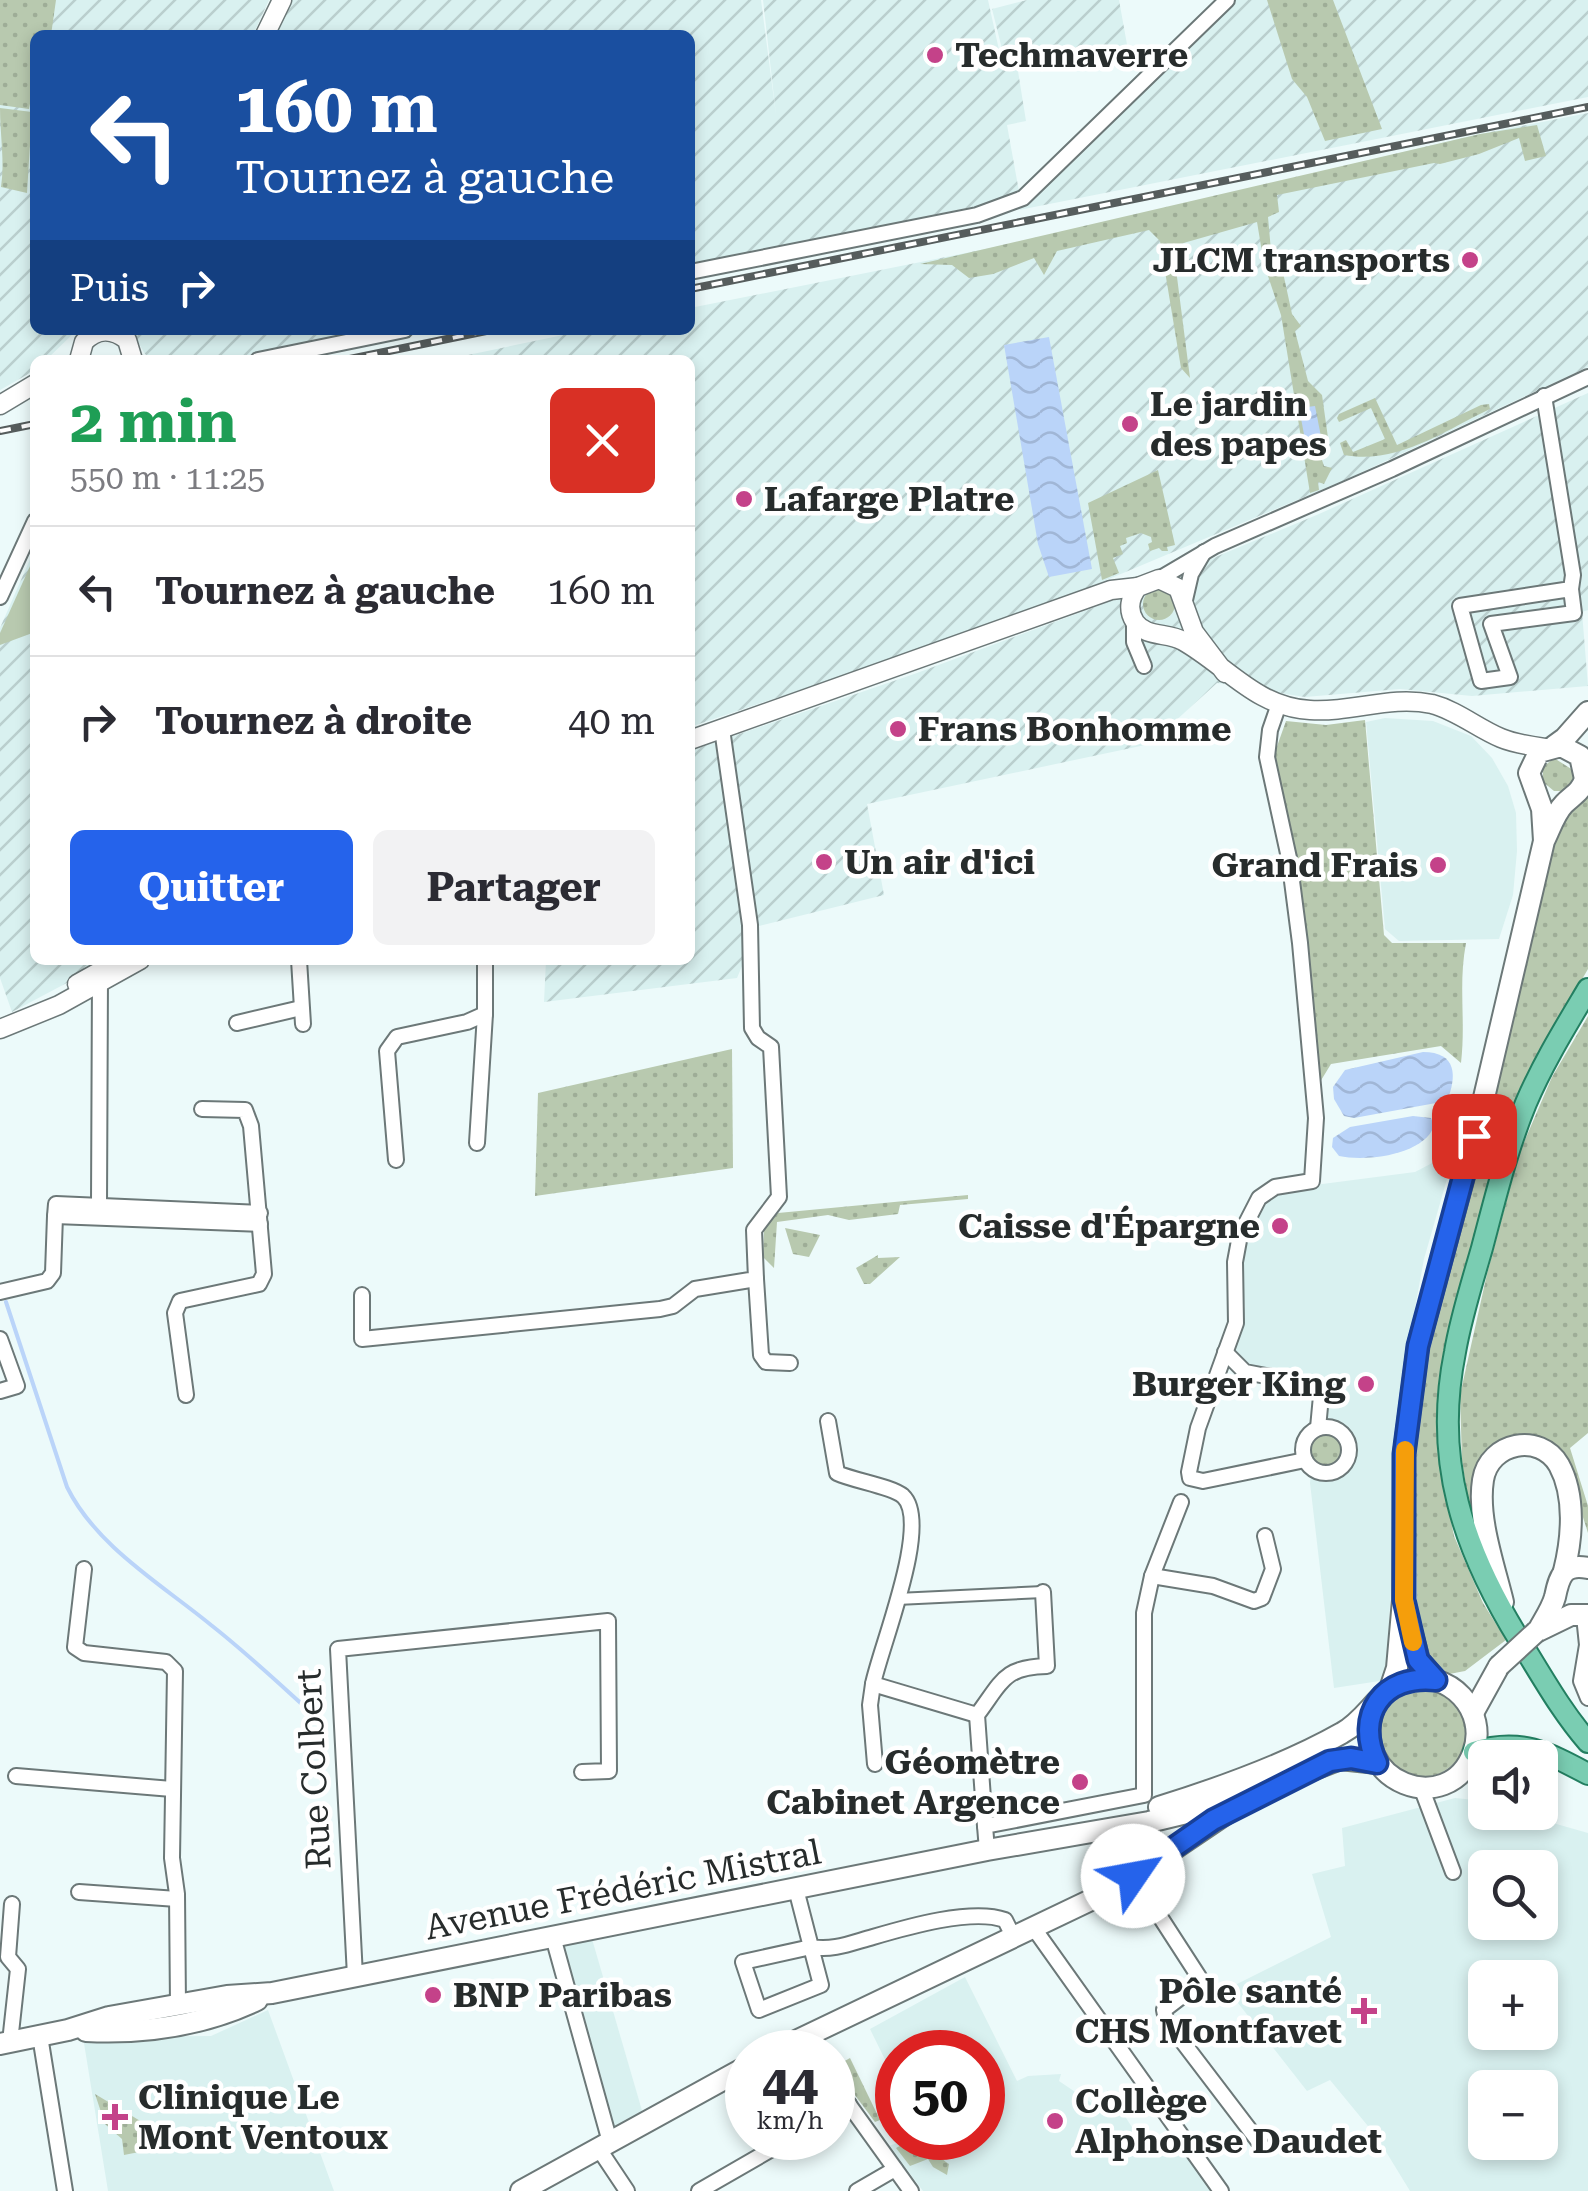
<!DOCTYPE html>
<html lang="fr">
<meta charset="utf-8">
<style>
body{margin:0;font-family:"Roboto Serif",serif;background:#f2f2f3;color:#2b2b33;height:100vh;display:flex;flex-direction:column;font-size:38px;white-space:nowrap}
*{box-sizing:border-box;margin:0}
p{font-size:32px;color:#7c7c81}
.icon{flex:none;width:55px;height:55px;fill:none;stroke:currentColor;stroke-width:2;stroke-linecap:round;stroke-linejoin:round}
.map{position:relative;flex:1;overflow:hidden}
.drawer{position:absolute;left:30px;top:355px;width:665px;height:610px;display:flex;flex-direction:column;background:#fff;border-radius:15px;box-shadow:0 5px 15px #0003}
.drawer>*{flex:none}
.guide{position:absolute;left:30px;top:30px;width:665px;height:305px;border-radius:15px;box-shadow:0 5px 15px #0003;background:#1a4fa0;color:#fff;overflow:hidden}
.tools{position:absolute;left:1468px;top:1740px;display:grid;gap:20px}
.tools a{display:grid;place-items:center;width:90px;height:90px;border-radius:15px;background:#fff;box-shadow:0 5px 15px #0003;font-size:50px}
.speed{position:absolute;left:725px;top:2030px;display:flex;gap:20px;font-size:50px;font-weight:700;text-align:center}
.speed>*{display:grid;place-content:center;width:130px;height:130px;border-radius:50%;background:#fff;box-shadow:0 5px 15px #0003;line-height:1}
.speed small{font-size:25px;font-weight:400}
.speed .limit{border:15px solid #d22;background:#fff;color:#111}
.pin{position:absolute;display:grid;place-items:center;width:85px;height:85px;color:#fff;margin:-42px;border-radius:20px;box-shadow:0 5px 15px #0006}
.me{position:absolute;width:110px;margin:-55px;rotate:57deg;stroke-linejoin:round;filter:drop-shadow(0 0 8px #0008)}
.turn{display:flex;align-items:center;gap:35px;height:210px;padding:0 40px;font-size:45px}
.turn .icon{width:130px;height:130px;stroke-width:2.5}
.turn b{display:block;font-size:70px;line-height:85px}
.then{display:flex;align-items:center;height:95px;padding:0 40px;background:#0003;gap:20px;font-size:38px}
.round{display:grid;place-items:center;flex:none;width:105px;height:105px;border-radius:15px;background:#f2f2f3}
.summary{display:flex;align-items:center;justify-content:space-between;height:170px;padding:0 40px}
h1{font-size:60px;font-weight:700;line-height:75px;color:#1e9e55}
.primary-button{display:flex;gap:20px;margin-top:auto;padding:20px 40px}
.primary-button a{flex:1;height:115px;border-radius:15px;background:#2563eb;color:#fff;font-size:40px;font-weight:700;line-height:115px;text-align:center}
.primary-button a+a{background:#f2f2f3;color:#2b2b33}
ul{padding:0;list-style:none}
li{display:flex;align-items:center;gap:30px;height:130px;padding:0 40px;border-top:2px solid #e1e1e2}
li div{flex:1}
li b{display:block;font-size:38px}
li em{font-style:normal}
.map>svg:first-child{display:block}
.built{fill:#d9f1f0;fill-rule:evenodd}
.industrial{fill:url(#industrial-furrows)}
.grass{fill:url(#grass-dots)}
.garden{fill:#b8c9af}
.water{fill:url(#water-waves)}
.lines{fill:none;stroke-linecap:round;stroke-linejoin:round}
.stream{stroke:#bad4f9;stroke-width:4}
.pedestrian-casing{stroke:#6c7878;stroke-width:14}
.minor-casing{stroke:#6c7878;stroke-width:18}
.tertiary-casing{stroke:#6c7878;stroke-width:21}
.secondary-casing{stroke:#6c7878;stroke-width:24}
.primary-casing{stroke:#237f61;stroke-width:24}
.pedestrian{stroke:#fff;stroke-width:10}
.minor{stroke:#fff;stroke-width:14}
.tertiary{stroke:#fff;stroke-width:18}
.secondary{stroke:#fff;stroke-width:20}
.primary{stroke:#7acdb2;stroke-width:20}
.rail-casing{stroke:#565d5d;stroke-width:8}
.rail{stroke:#fff;stroke-width:4;stroke-dasharray:11;stroke-linecap:butt}
.secondary-bridge-casing{stroke:#6c7878;stroke-width:24;stroke-linecap:butt}
.secondary-bridge{stroke:#fff;stroke-width:20}
.route-casing{stroke:#184099;stroke-width:25}
.route{stroke:#2563eb;stroke-width:18}
.slow{stroke:#f59e0b;stroke-width:18}
.poi-dot{fill:#c44289;stroke:#fff;stroke-width:4}
.labels{text-anchor:middle;dominant-baseline:central;stroke-width:9;stroke-linejoin:round;paint-order:stroke}
.poi-label{font-size:35px;font-weight:bold;fill:#272c2c;stroke:#fff;text-anchor:start}
.street-label{font-size:35px;fill:#272c2c;stroke:#fff}
</style>
<div class="map">
<svg width="1588" height="2191" viewBox="0 0 1588 2191">
<defs>
<pattern id="industrial-furrows" width="10" height="10" patternUnits="userSpaceOnUse" patternTransform="scale(2.5)"><rect width="10" height="10" fill="#d9f1f0"/><path d="M-1 1l2-2M0 10L10 0M9 11l2-2" fill="none" stroke="#bacfce"/></pattern>
<pattern id="grass-dots" width="8" height="8" patternUnits="userSpaceOnUse" patternTransform="scale(2.5)"><rect width="8" height="8" fill="#b8c9af"/><path d="M2 2h.1M6 6h.1" fill="none" stroke="#9ead97" stroke-width="1.8" stroke-linecap="round"/></pattern>
<pattern id="water-waves" width="16" height="10" patternUnits="userSpaceOnUse" patternTransform="scale(2.5)"><rect width="16" height="10" fill="#bad4f9"/><path d="M0 5q4-4 8 0t8 0" fill="none" stroke="#a0b6d6"/></pattern>
</defs>
<rect width="100%" height="100%" fill="#ecfafa"/>
<g class="built">
<polygon points="1385,718 1433,721 1471,736 1492,758 1508,786 1516,813 1517,851 1513,895 1499,939 1399,941 1385,929 1366,722"/>
<polygon points="1455,1151 1424,1259 1402,1378 1386,1680 1334,1688 1310,1483 1321,1380 1244,1368 1235,1359 1233,1350 1245,1307 1240,1261 1248,1230 1266,1197 1276,1190 1415,1172"/>
<path d="M 1455,1798 L 1485,1801 L 1485,1812 L 1518,1813 L 1588,1833 L 1588,2191 L 1410,2191 L 1377,2137 L 1330,2080 L 1307,2091 L 1227,1989 L 1331,1937 L 1312,1874 L 1345,1866 L 1342,1828 ZM 1485,1868 L 1540,1868 L 1540,1922 L 1485,1922 ZM 1485,1978 L 1540,1978 L 1540,2032 L 1485,2032 ZM 1485,2088 L 1540,2088 L 1540,2142 L 1485,2142 Z"/>
<polygon points="592,1939 643,2114 602,2138 548,1948"/>
<polygon points="965,1977 1017,2081 1028,2076 1061,2074 1059,2081 1093,2104 1108,2090 1148,2152 1173,2139 1213,2191 923,2191 889,2146 910,2138 982,2138 982,2052 898,2052 897,2084 870,2029"/>
<polygon points="268,2010 334,2191 108,2191 83,2037 211,2036"/>
</g>
<g class="industrial">
<polygon points="0,0 269,0 253,35 35,35 35,330 77,330 46,360 35,360 35,370 30,373 0,390"/>
<polygon points="291,0 761,0 776,115 763,0 988,0 1003,68 1010,66 1006,65 992,9 1027,0 1119,0 1128,50 1017,65 1026,121 1007,125 1020,197 690,265 690,35 273,35"/>
<polygon points="1225,0 1588,0 1588,97 1019,210"/>
<polygon points="1588,113 1588,367 1345,480 1097,584 919,650 690,727 690,360 444,360 587,330 690,330 690,308 1046,237 1480,134"/>
<polygon points="135,330 386,330 238,360 153,360 145,354 134,335"/>
<polygon points="1588,393 1588,610 1582,612 1588,686 1472,696 1400,689 1305,697 1217,683 1150,744 867,804 884,895 759,926 737,978 544,1002 546,960 690,960 690,751 917,673 1098,606 1319,514"/>
<polygon points="35,548 35,960 110,960 12,1012 0,978 0,628"/>
</g>
<g class="grass">
<polygon points="0,0 56,0 51,35 35,35 35,77 29,109 0,105"/>
<polygon points="1267,0 1333,0 1382,129 1325,141 1307,97 1292,79"/>
<path d="M 0,108 L 32,112 L 27,193 L 1,187 C 5,162 0,135 0,108 Z"/>
<polygon points="1537,125 1546,156 1525,161 1519,138 1479,154 1440,164 1434,163 1277,195 1279,212 1268,217 1271,251 1279,254 1292,314 1301,326 1295,331 1308,381 1322,395 1330,452 1321,457 1324,466 1332,468 1324,484 1318,482 1319,490 1310,493 1281,315 1264,264 1257,222 1173,246 1190,378 1181,368 1160,241 1149,230 1057,251 1044,275 1034,258 993,274 969,278 952,265 920,264 1480,134"/>
<path d="M 1375,398 L 1397,445 L 1481,405 L 1489,404 L 1490,409 C 1444,431 1397,465 1344,455 L 1340,443 L 1346,440 L 1353,452 L 1385,439 L 1371,408 L 1339,422 L 1337,418 L 1339,414 Z"/>
<polygon points="1158,470 1175,545 1167,547 1168,551 1162,551 1159,548 1150,551 1148,544 1152,542 1151,537 1141,533 1126,538 1127,543 1120,546 1123,554 1113,558 1119,573 1102,580 1088,503"/>
<circle cx="1159" cy="604" r="16"/>
<path d="M 1365,720 L 1384,935 L 1392,943 L 1466,943 C 1458,985 1466,1020 1461,1063 L 1441,1046 L 1331,1064 L 1320,1082 L 1298,865 L 1277,783 L 1275,752 L 1286,721 L 1326,725 Z"/>
<polygon points="1554,758 1576,772 1575,782 1564,791 1554,791 1543,782 1543,767"/>
<polygon points="1588,798 1588,969 1533,1064 1513,1108 1492,1173 1444,1351 1437,1416 1438,1456 1454,1536 1483,1603 1506,1640 1465,1671 1449,1674 1434,1668 1426,1658 1417,1618 1415,1453 1423,1383 1437,1311 1485,1142 1557,825 1567,813"/>
<polygon points="1588,1016 1588,1433 1570,1448 1588,1506 1588,1533 1575,1492 1552,1446 1517,1435 1495,1446 1475,1523 1469,1505 1462,1461 1460,1395 1487,1274 1519,1154 1552,1077"/>
<polygon points="732,1049 733,1168 535,1196 538,1093"/>
<polygon points="968,1195 968,1199 900,1205 898,1214 849,1220 828,1215 777,1222 774,1268 763,1257 764,1230 778,1213"/>
<polygon points="785,1228 820,1235 809,1257 793,1254"/>
<polygon points="878,1255 878,1258 900,1257 870,1284 864,1284 856,1268"/>
<circle cx="1328" cy="1451" r="17"/>
<circle cx="1422" cy="1733" r="44"/>
<polygon points="850,2058 880,2120 875,2122 834,2067"/>
<polygon points="95,2094 179,2144 124,2155 122,2139 105,2124"/>
<path d="M 915,2138 L 936,2138 C 931,2151 939,2157 949,2164 L 947,2175 L 933,2167 L 928,2159 L 910,2166 L 896,2148 Z"/>
</g>
<polygon class="garden" points="35,555 35,632 0,645 0,633"/>
<g class="water">
<polygon points="1049,337 1092,569 1049,577 1038,544 1004,345"/>
<polygon points="1315,406 1323,447 1307,450 1299,408"/>
<path d="M 1423,1052 C 1457,1052 1457,1076 1447,1101 L 1354,1118 L 1344,1116 L 1334,1099 L 1333,1087 L 1345,1070 Z"/>
<path d="M 1413,1116 L 1431,1118 L 1434,1126 C 1424,1155 1366,1162 1339,1156 L 1332,1147 L 1333,1138 L 1350,1127 Z"/>
</g>
<g class="lines">
<path class="stream" d="M 6,1302 L 67,1487 C 96,1546 161,1584 211,1625 C 243,1650 273,1678 304,1706"/>
<defs>
<polyline id="pedestrian" points="897,1599 1043,1592"/>
<g id="minor">
<polyline points="690,272 977,215 1023,198 1227,0"/>
<polyline points="258,360 405,330"/>
<polyline points="1544,396 1573,575 1571,589 1460,606 1481,681 1510,677 1491,624 1574,613 1571,589"/>
<polyline points="1159,579 1215,546 1392,469 1588,377"/>
<polyline points="0,597 35,521"/>
<polyline points="1185,600 1191,574 1204,552"/>
<polyline points="1134,621 1134,642 1144,666"/>
<polyline points="1279,704 1270,730 1267,757 1289,858 1300,943 1316,1118 1312,1181 1275,1187 1259,1198 1240,1235 1235,1262 1236,1323 1198,1428 1189,1472 1190,1478 1203,1481 1305,1460"/>
<polyline points="299,960 303,1024"/>
<polyline points="237,1023 301,1008"/>
<polyline points="477,1143 485,1014"/>
<polyline points="396,1160 387,1051 397,1037 467,1022 485,1014 485,960"/>
<polyline points="99,1204 100,976"/>
<polyline points="260,1213 56,1204 55,1216 260,1224"/>
<polyline points="756,1279 761,1355 766,1362 790,1363"/>
<polyline points="0,1292 47,1281 53,1273 55,1216"/>
<polyline points="362,1295 362,1339 660,1309 673,1306 695,1289 756,1279 754,1230 779,1197 771,1047 758,1038 752,1028 750,925 722,729"/>
<polyline points="0,1339 17,1386 0,1391"/>
<polyline points="1225,1352 1245,1372 1314,1385 1321,1396 1318,1428"/>
<polyline points="186,1395 175,1313 180,1301 259,1284 264,1274 251,1126 245,1110 202,1109"/>
<path d="M 828,1421 L 837,1473 C 854,1481 891,1486 903,1496 C 932,1523 880,1648 873,1684 L 977,1715"/>
<circle cx="1326" cy="1450" r="23"/>
<polyline points="84,1569 75,1647 84,1653 166,1662 175,1671 172,1858 177,1894 178,2006"/>
<polyline points="1152,1576 1213,1586 1254,1601 1262,1598 1273,1569 1265,1536"/>
<polyline points="1584,1616 1587,1645 1581,1681 1588,1698"/>
<polyline points="873,1684 870,1705 875,1764"/>
<polyline points="16,1776 172,1789"/>
<polyline points="1421,1787 1453,1872"/>
<path d="M 985,1826 L 977,1715 C 1002,1682 1003,1667 1047,1666 L 1043,1592"/>
<polyline points="987,1850 985,1826 1144,1795 1144,1613 1152,1576 1181,1502"/>
<polyline points="1133,1875 1199,1977 1194,1987 1164,2010 1166,2020 1262,2146"/>
<path d="M 796,1889 L 811,1947 C 833,1951 851,1943 873,1937 C 907,1927 972,1908 1005,1920 L 1013,1936"/>
<polyline points="79,1892 177,1899"/>
<polyline points="1033,1927 1221,2191"/>
<polyline points="553,1937 610,2142"/>
<polygon points="811,1947 821,1985 759,2010 743,1962"/>
<polyline points="355,1976 338,1649 608,1621 609,1771 582,1772"/>
<polyline points="40,2036 65,2191"/>
<polyline points="804,2037 812,2052"/>
<polyline points="10,2042 18,1969 8,1957 12,1904"/>
<polyline points="832,2081 911,2191"/>
<polyline points="832,2114 849,2104"/>
<polyline points="599,2149 627,2191"/>
<polyline points="699,2191 791,2138"/>
<polyline points="857,2191 895,2169"/>
</g>
<g id="tertiary">
<polyline points="265,35 282,0"/>
<path d="M 79,360 L 84,342 C 97,328 112,328 127,340 L 133,360"/>
<polyline points="0,405 35,384"/>
<path d="M 1225,673 L 1194,632 L 1178,588 L 1159,579 L 1138,587 C 1130,597 1127,610 1135,622 C 1146,638 1168,632 1183,641 C 1227,666 1256,707 1310,710 C 1352,713 1390,695 1432,704 C 1458,711 1477,728 1501,738 C 1515,744 1531,746 1546,748"/>
<polyline points="690,740 1111,590 1138,587"/>
<polyline points="77,984 120,960"/>
<polyline points="0,1029 59,1005 140,960"/>
</g>
<g id="secondary">
<polyline points="1554,746 1565,738 1588,712"/>
<path d="M 1503,1602 C 1494,1565 1477,1518 1483,1480 C 1489,1442 1540,1432 1559,1465 C 1576,1496 1572,1539 1564,1571"/>
<polyline points="1408,1620 1419,1660 1436,1680"/>
<path d="M 1539,1629 C 1544,1620 1552,1608 1555,1597 C 1559,1577 1563,1563 1588,1568"/>
<polyline points="1536,1632 1571,1615 1588,1615"/>
<path d="M 1390,1689 L 1397,1668 L 1403,1600 L 1404,1454 L 1418,1346 L 1475,1136 L 1544,841 C 1550,829 1555,813 1564,804 C 1573,795 1581,792 1585,779 L 1580,756 L 1561,746 L 1539,752 L 1529,773 L 1542,809 L 1544,841"/>
<polyline points="1473,1713 1499,1666"/>
<path d="M 1159,1807 C 1217,1789 1289,1763 1342,1733 C 1367,1720 1379,1689 1406,1681 C 1449,1668 1489,1711 1473,1753 C 1449,1819 1347,1783 1374,1708"/>
<path d="M 86,2031 C 145,2034 204,2025 257,2000"/>
<polyline points="0,2044 68,2030 109,2017 227,1996 272,1993 987,1850 1149,1822 1228,1803 1340,1759 1377,1763"/>
<polyline points="773,2052 1095,1898 1159,1859 1230,1811"/>
<polyline points="521,2191 748,2066"/>
</g>
<g id="primary">
<path d="M 1588,989 C 1566,1026 1543,1063 1526,1103 C 1507,1149 1495,1199 1482,1248 C 1472,1283 1461,1317 1455,1352 C 1433,1461 1463,1549 1520,1641 C 1542,1676 1561,1711 1588,1742"/>
<path d="M 1474,1752 C 1520,1738 1547,1752 1588,1774"/>
</g>
</defs>
<use href="#pedestrian" class="pedestrian-casing"/>
<use href="#minor" class="minor-casing"/>
<use href="#tertiary" class="tertiary-casing"/>
<use href="#secondary" class="secondary-casing"/>
<use href="#primary" class="primary-casing"/>
<use href="#pedestrian" class="pedestrian"/>
<use href="#minor" class="minor"/>
<use href="#tertiary" class="tertiary"/>
<use href="#secondary" class="secondary"/>
<use href="#primary" class="primary"/>
<defs>
<g id="rail">
<polyline points="690,289 1588,107"/>
<polyline points="345,360 491,330"/>
<polyline points="0,431 35,424"/>
</g>
</defs>
<use href="#rail" class="rail-casing"/>
<use href="#rail" class="rail"/>
<defs>
<polyline id="secondary-bridge" points="1499,1666 1536,1632"/>
</defs>
<use href="#secondary-bridge" class="secondary-bridge-casing"/>
<use href="#secondary-bridge" class="secondary-bridge"/>
</g>
<g class="lines">
<defs>
<path id="route" d="M 1133,1876 L 1213,1820 L 1330,1761 L 1351,1758 L 1377,1763 C 1354,1715 1383,1674 1436,1680 L 1418,1660 L 1404,1600 L 1404,1454 L 1418,1346 L 1474,1136"/>
</defs>
<use href="#route" class="route-casing"/>
<use href="#route" class="route"/>
<polyline class="slow" points="1405,1450 1404,1600 1413,1642"/>
</g>
<g class="poi-dot">
<circle cx="935" cy="55" r="10"/>
<circle cx="1470" cy="260" r="10"/>
<circle cx="1130" cy="424" r="10"/>
<circle cx="744" cy="499" r="10"/>
<circle cx="898" cy="729" r="10"/>
<circle cx="824" cy="862" r="10"/>
<circle cx="1438" cy="865" r="10"/>
<circle cx="1280" cy="1226" r="10"/>
<circle cx="1366" cy="1384" r="10"/>
<circle cx="1080" cy="1782" r="10"/>
<circle cx="433" cy="1995" r="10"/>
<path d="M1359 1996h10v10h10v10h-10v10h-10v-10h-10v-10h10z"/>
<path d="M110 2102h10v10h10v10h-10v10h-10v-10h-10v-10h10z"/>
<circle cx="1055" cy="2121" r="10"/>
</g>
<g class="labels">
<g class="poi-label">
<text x="955" y="55">Techmaverre</text>
<text x="1450" y="260" text-anchor="end">JLCM transports</text>
<text x="1150" y="404">Le jardin<tspan x="1150" dy="40">des papes</tspan></text>
<text x="764" y="499">Lafarge Platre</text>
<text x="918" y="729">Frans Bonhomme</text>
<text x="844" y="862">Un air d'ici</text>
<text x="1418" y="865" text-anchor="end">Grand Frais</text>
<text x="1260" y="1226" text-anchor="end">Caisse d'Épargne</text>
<text x="1346" y="1384" text-anchor="end">Burger King</text>
<text x="1060" y="1762" text-anchor="end">Géomètre<tspan x="1060" dy="40">Cabinet Argence</tspan></text>
<text x="1342" y="1991" text-anchor="end">Pôle santé<tspan x="1342" dy="40">CHS Montfavet</tspan></text>
<text x="453" y="1995">BNP Paribas</text>
<text x="138" y="2097">Clinique Le<tspan x="138" dy="40">Mont Ventoux</tspan></text>
<text x="1075" y="2101">Collège<tspan x="1075" dy="40">Alphonse Daudet</tspan></text>
</g>
<g class="street-label">
<text transform="translate(314 1769) rotate(-93)">Rue Colbert</text>
<text transform="translate(623 1890) rotate(-11)">Avenue Frédéric Mistral</text>
</g>
</g>
</svg>
<div class="tools">
<a><svg class="icon" aria-label="sound" viewBox="0 0 24 24"><path d="M4 9h4l5-4v14l-5-4H4zM17 9q2 3 0 6"/></svg></a>
<a><svg class="icon" aria-label="search" viewBox="0 0 24 24"><circle cx="10" cy="10" r="6"/><path d="M15 15l6 6"/></svg></a>
<a>+</a>
<a>−</a>
</div>
<div class="speed"><div>44<small>km/h</small></div><div class="limit">50</div></div>
<div class="pin" style="left:1474px;top:1136px;background:#d93025"><svg class="icon" aria-label="arrive" viewBox="0 0 24 24"><path d="M6 21V4h12l-3 4 3 4H6"/></svg></div>
<svg class="me" style="left:1133px;top:1876px" viewBox="-20 -20 40 40"><circle r="19" fill="#fff"/><path d="M0-13L10 11 0 6-10 11z" fill="#2563eb"/></svg>
<div class="guide">
<div class="turn"><svg class="icon" aria-label="left" viewBox="0 0 24 24"><path d="M17 20v-9H6M10 6l-5 5 5 5"/></svg><div><b>160 m</b>Tournez à gauche</div></div>
<div class="then">Puis<svg class="icon" aria-label="right" viewBox="0 0 24 24"><path d="M7 20v-9h11M14 6l5 5-5 5"/></svg></div>
</div>
<section class="drawer">
<div class="summary"><div><h1>2 min</h1><p>550 m · 11:25</p></div><a class="round" style="background:#d93025;color:#fff"><svg class="icon" aria-label="close" viewBox="0 0 24 24"><path d="M6 6l12 12M18 6L6 18"/></svg></a></div>
<ul>
<li><svg class="icon" aria-label="left" viewBox="0 0 24 24"><path d="M17 20v-9H6M10 6l-5 5 5 5"/></svg><div><b>Tournez à gauche</b></div><em>160 m</em></li>
<li><svg class="icon" aria-label="right" viewBox="0 0 24 24"><path d="M7 20v-9h11M14 6l5 5-5 5"/></svg><div><b>Tournez à droite</b></div><em>40 m</em></li>
</ul>
<div class="primary-button"><a>Quitter</a><a>Partager</a></div>
</section>
</div>
